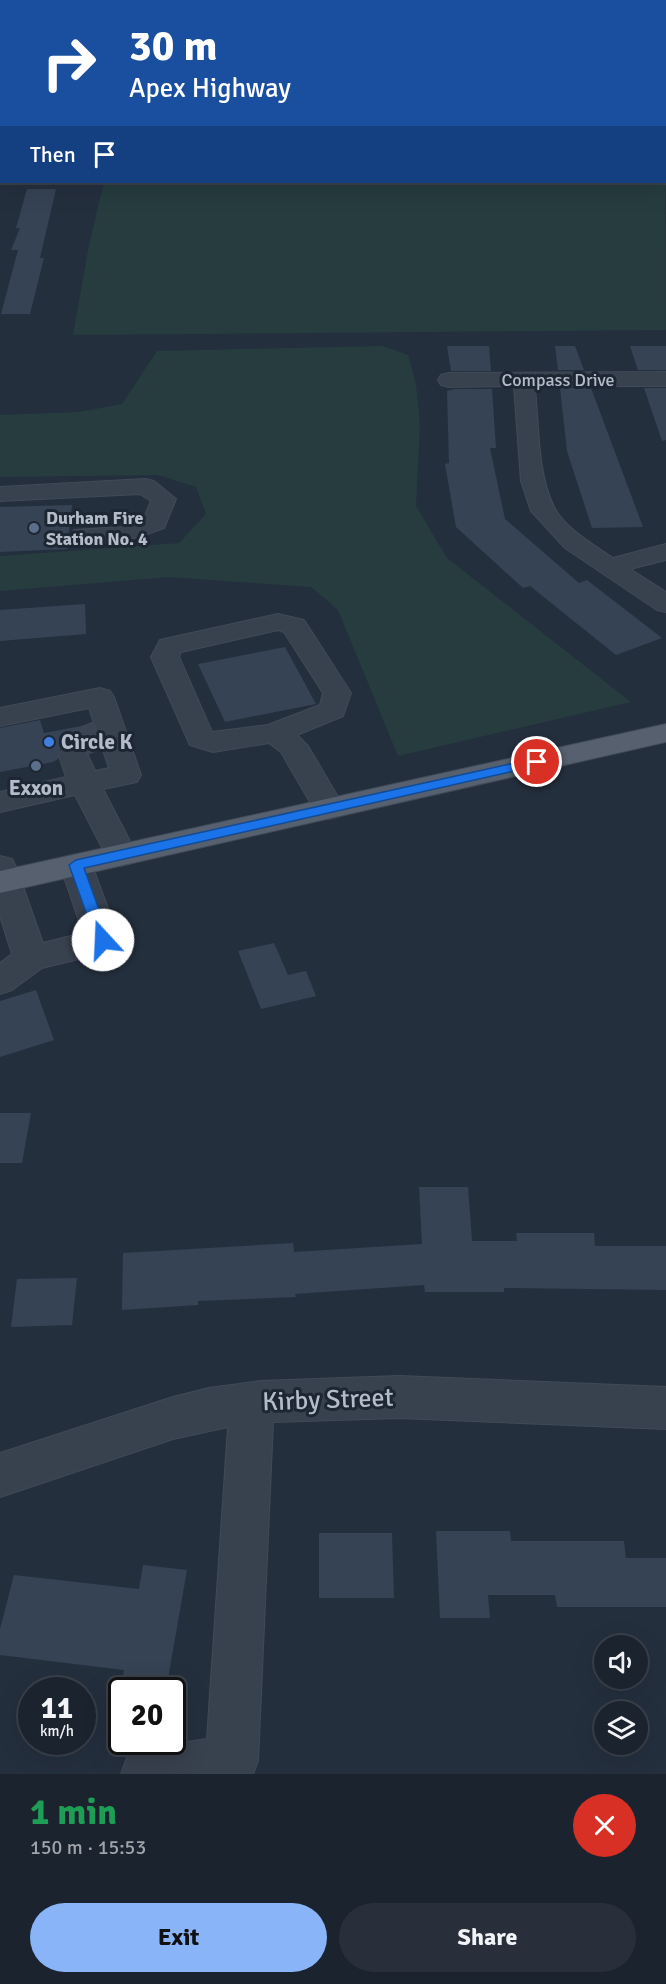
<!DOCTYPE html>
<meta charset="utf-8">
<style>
body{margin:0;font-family:Signika,sans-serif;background:#282f3a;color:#f1f3f6;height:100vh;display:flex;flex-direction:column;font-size:22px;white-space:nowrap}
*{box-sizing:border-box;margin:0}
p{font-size:20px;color:#a0a4aa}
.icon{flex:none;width:33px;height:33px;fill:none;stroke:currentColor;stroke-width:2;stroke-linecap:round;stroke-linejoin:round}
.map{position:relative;height:1774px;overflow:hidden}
.side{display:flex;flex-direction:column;background:#1b232e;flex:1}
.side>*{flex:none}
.hud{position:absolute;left:0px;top:0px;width:666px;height:183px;box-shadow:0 6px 24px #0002,0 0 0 2px #39404a;background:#1a4fa0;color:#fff;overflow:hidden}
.tools{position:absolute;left:594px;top:1635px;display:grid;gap:12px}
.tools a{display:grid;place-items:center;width:54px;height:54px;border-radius:50%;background:#1b232e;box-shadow:0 6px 24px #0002,0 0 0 2px #39404a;font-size:30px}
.speed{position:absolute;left:18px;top:1677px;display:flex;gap:12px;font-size:30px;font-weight:700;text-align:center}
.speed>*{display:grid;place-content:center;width:78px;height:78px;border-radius:50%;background:#1b232e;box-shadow:0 6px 24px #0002,0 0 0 2px #39404a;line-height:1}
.speed small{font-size:15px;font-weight:400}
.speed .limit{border:3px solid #111;border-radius:9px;background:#fff;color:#111}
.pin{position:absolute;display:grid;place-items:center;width:51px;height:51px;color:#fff;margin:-26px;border:3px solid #fff;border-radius:50%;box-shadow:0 2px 6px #0007}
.me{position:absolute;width:66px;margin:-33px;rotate:340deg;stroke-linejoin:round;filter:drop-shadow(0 0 4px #0008)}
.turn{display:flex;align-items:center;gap:21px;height:126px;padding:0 30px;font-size:27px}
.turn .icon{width:78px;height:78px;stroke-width:2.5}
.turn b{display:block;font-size:42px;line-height:51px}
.then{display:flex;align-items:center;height:57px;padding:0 30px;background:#0003;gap:12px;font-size:22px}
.round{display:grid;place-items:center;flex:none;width:63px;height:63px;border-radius:32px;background:#282f3a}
.head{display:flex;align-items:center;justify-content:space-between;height:102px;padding:0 30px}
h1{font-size:36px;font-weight:700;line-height:45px;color:#1e9e55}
.cta{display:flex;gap:12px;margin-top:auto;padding:12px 30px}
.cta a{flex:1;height:69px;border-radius:36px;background:#8ab4f8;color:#111;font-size:24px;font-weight:700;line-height:69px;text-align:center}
.cta a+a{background:#282f3a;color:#f1f3f6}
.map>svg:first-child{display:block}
.green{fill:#263c3f}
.building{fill:#364354}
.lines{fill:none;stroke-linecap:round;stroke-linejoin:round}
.minor-tunnel{stroke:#3a4453;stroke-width:30;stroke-dasharray:30 15;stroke-linecap:butt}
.minor-casing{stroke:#414a57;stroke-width:2}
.major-casing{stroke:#414a57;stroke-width:2}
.minor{fill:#38414e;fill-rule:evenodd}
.major{fill:#56606e;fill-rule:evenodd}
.route{fill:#1a73e8;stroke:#114b97;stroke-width:1.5}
.service-dot{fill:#5c6f8a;stroke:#1d2633;stroke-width:2}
.shop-dot{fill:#3f7fe0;stroke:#1d2633;stroke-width:2}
.labels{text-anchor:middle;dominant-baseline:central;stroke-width:6;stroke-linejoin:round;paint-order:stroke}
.far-street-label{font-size:18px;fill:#b4bcc9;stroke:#1d2633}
.far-poi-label{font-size:18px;font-weight:bold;fill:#b4bcc9;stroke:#1d2633;text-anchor:start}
.poi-label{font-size:21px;font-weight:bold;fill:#b4bcc9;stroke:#1d2633;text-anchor:start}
.near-street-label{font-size:26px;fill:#b4bcc9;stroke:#1d2633}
</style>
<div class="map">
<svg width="666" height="1774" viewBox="0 0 666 1774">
<rect width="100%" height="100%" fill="#242f3e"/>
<g class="green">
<polygon points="665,95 666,330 73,335 89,245 104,182 664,182"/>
<polygon points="383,346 408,355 416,384 420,425 416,506 447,558 631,702 398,756 338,610 311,587 169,577 0,591 0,556 179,543 206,514 196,487 158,475 0,477 0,415 78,412 122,404 157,351"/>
</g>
<g class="building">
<polygon points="27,189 56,189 40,258 44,258 30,314 1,314 18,250 11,250 20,228 16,228"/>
<polygon points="447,346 489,346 491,371 451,371"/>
<polygon points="555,346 575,346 584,370 558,370"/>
<polygon points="630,346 666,346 666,370 638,370"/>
<polygon points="560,388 591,388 643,527 592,528 567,451"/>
<polygon points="644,388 666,388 666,440 662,441"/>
<polygon points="454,389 492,389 496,448 490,448 505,519 579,583 587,580 662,638 616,655 530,586 523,588 456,527 445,464 449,463 447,391"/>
<polygon points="72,505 67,549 0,552 0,507"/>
<polygon points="85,604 86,634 0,641 0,610"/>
<polygon points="285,647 316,704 225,722 198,664"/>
<polygon points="40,720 44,733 92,724 101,750 89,753 86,747 73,744 61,748 58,759 53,762 0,772 0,728"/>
<polygon points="274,943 288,975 306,971 316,996 261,1009 238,951"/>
<polygon points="36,990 54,1040 0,1057 0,1001"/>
<polygon points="0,1113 31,1113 22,1163 0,1163"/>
<polygon points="419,1187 468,1187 472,1241 517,1241 516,1233 594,1233 595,1246 666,1246 666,1290 504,1288 504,1292 425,1292 424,1285 295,1294 296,1297 198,1301 198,1305 122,1310 123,1253 293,1243 294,1252 422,1244"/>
<polygon points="77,1278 72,1325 11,1327 17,1279"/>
<polygon points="436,1531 510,1531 511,1541 624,1541 626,1558 666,1558 666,1607 557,1607 555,1595 488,1595 490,1618 440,1618"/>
<polygon points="319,1533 392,1533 394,1598 319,1598"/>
<polygon points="143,1565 187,1570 166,1690 120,1690 124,1670 0,1655 0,1629 14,1575 139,1589"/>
</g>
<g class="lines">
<polyline class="minor-tunnel" points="84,725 95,752"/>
<defs>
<g id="minor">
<polygon points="8,0 31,0 7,2"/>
<polygon points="184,0 198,0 184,2"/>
<path d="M 666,372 L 666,386 L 538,386 L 535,389 C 539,426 537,473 554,507 C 565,529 594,545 613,558 L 666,544 L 666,560 L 630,569 L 666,592 L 666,612 L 657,610 L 565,548 L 531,511 L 521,481 L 514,386 L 449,387 L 441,385 L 438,380 L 441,375 L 449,373 Z"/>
<path d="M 145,479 L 154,481 L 176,499 L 164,528 C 135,539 105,548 74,540 L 70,535 L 74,530 L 121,527 L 144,518 L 151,501 L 140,494 L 0,501 L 0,487 Z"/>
<path d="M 278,614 L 304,620 L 351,693 L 343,716 L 297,735 L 308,746 L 345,809 L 340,816 L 329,819 L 318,816 L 281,752 L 269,743 L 213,752 L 190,745 L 151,657 L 160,640 ZM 278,630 L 284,632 L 323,693 L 320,705 L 268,725 L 212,732 L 179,657 L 181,652 Z"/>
<polygon points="100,688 110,691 114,697 141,775 137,782 103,789 137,855 132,863 121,866 110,863 75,795 0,812 0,792 66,777 59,756 63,749 74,746 85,749 95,771 109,768 89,708 0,726 0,708"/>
<polygon points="76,854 87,857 92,865 120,941 115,950 42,968 12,990 0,994 0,963 12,954 0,916 0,856 12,859 16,867 43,943 83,933 60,865 65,857"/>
<polygon points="399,1376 666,1387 666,1429 399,1418 273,1422 258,1761 253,1774 121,1774 128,1755 147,1748 207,1739 228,1427 173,1439 0,1497 0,1453 173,1397 209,1388 261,1381"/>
</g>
<g id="major">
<polygon points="0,0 8,0 2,2 0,9"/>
<polygon points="666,724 666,742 0,893 0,871"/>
</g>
</defs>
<use href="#minor" class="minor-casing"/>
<use href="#major" class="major-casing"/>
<use href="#minor" class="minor"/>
<use href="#major" class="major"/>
</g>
<polygon class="route" points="537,758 541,759 541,765 84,868 110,940 103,946 96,940 69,865 76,860"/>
<g class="service-dot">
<circle cx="34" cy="528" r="6"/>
<circle cx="36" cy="766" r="6"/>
</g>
<circle class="shop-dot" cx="49" cy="742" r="6"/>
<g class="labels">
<g class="far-street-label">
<text x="558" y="380">Compass Drive</text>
</g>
<g class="far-poi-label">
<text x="46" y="518">Durham Fire<tspan x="46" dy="21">Station No. 4</tspan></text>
</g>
<g class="poi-label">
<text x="61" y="742">Circle K</text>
<text x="36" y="788" text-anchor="middle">Exxon</text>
</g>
<g class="near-street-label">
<text transform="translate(328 1400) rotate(-2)">Kirby Street</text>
</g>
</g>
</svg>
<div class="tools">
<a><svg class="icon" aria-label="sound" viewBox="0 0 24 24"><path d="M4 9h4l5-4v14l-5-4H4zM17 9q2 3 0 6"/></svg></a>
<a><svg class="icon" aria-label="layers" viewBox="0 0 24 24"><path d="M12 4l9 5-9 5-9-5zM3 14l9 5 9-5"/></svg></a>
</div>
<div class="speed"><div>11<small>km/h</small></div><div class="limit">20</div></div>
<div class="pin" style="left:537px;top:762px;background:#d93025"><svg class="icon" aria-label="arrive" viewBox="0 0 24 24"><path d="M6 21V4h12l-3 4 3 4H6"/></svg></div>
<svg class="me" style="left:103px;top:940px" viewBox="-20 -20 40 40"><circle r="19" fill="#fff"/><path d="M0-13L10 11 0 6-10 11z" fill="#1a73e8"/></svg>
<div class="hud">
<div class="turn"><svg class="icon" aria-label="right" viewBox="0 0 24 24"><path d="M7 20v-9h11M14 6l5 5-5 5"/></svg><div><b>30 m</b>Apex Highway</div></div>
<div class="then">Then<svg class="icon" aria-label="arrive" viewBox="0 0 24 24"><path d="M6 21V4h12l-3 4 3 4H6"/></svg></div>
</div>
</div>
<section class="side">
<div class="head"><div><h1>1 min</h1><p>150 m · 15:53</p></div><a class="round" style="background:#d93025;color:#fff"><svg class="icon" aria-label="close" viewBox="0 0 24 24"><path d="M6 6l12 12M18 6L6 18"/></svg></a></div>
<div class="cta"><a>Exit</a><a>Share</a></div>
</section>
